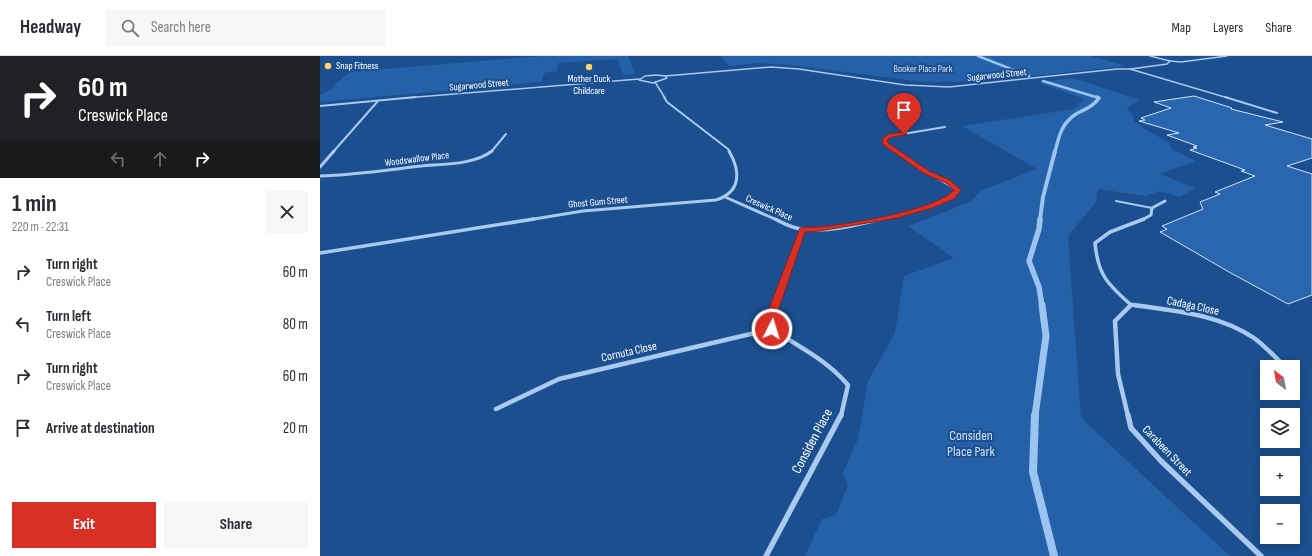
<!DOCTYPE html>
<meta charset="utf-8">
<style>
body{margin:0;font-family:"Sofia Sans Condensed",sans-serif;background:#f7f7f7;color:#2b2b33;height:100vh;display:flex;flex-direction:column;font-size:15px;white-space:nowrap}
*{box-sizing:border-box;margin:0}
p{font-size:13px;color:#7c7c81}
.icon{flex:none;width:22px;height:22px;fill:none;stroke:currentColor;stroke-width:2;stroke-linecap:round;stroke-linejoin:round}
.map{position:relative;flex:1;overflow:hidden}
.panel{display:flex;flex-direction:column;background:#fff;width:320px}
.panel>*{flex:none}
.banner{background:#202124;color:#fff;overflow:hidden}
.needle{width:26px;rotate:329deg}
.buttons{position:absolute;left:940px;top:304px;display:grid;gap:8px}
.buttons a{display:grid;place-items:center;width:40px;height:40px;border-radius:0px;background:#fff;box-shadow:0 2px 10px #0003;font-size:20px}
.pin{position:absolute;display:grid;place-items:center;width:34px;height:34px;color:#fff;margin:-41px -17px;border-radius:50% 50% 50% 0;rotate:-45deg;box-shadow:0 0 4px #0007}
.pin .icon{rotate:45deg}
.me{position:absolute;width:44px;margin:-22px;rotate:5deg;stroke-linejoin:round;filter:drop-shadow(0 0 3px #0008)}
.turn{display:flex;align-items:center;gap:14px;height:84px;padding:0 12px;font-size:18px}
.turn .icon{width:52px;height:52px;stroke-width:2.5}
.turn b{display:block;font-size:28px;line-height:34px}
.lanes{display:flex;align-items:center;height:38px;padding:0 12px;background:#0003;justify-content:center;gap:20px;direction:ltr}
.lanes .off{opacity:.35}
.round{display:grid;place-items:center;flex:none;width:42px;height:42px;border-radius:0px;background:#f7f7f7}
.overview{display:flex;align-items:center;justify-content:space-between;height:68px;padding:0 12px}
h1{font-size:24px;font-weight:700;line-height:30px}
.cta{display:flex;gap:8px;margin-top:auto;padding:8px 12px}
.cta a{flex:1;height:46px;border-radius:0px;background:#d93025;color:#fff;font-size:16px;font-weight:700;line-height:46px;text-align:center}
.cta a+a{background:#f7f7f7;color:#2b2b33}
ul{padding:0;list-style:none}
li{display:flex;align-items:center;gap:12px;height:52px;padding:0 12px}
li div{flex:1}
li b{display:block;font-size:15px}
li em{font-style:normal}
header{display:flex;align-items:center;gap:24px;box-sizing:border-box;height:56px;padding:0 20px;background:#fff;border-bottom:1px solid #e1e1e2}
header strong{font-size:19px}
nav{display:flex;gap:22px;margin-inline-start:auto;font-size:14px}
.search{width:280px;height:36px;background:#f7f7f7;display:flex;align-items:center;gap:10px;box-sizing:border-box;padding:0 14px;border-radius:0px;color:#7c7c81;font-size:15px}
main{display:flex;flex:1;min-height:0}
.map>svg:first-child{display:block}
.green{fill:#2461a8}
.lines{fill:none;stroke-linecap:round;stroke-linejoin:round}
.stream-far5{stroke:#9cc4f0;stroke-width:2.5}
.stream-far4{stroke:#9cc4f0;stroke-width:3.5}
.stream-far3{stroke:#9cc4f0;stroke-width:4}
.stream-far2{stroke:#9cc4f0;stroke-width:5.5}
.stream-far1{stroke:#9cc4f0;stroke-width:7}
.stream{stroke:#9cc4f0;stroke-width:8}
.building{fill:#2a66ad;stroke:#cfe3fa}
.lane{stroke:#a9c9ee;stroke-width:2}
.street-far5{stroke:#a9c9ee;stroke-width:1.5}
.street-far4{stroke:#a9c9ee;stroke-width:2}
.street-far3{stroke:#a9c9ee;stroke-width:3}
.street-far2{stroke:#a9c9ee;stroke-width:3.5}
.street-far1{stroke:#a9c9ee;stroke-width:4.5}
.street{stroke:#a9c9ee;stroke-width:5.5}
.route{fill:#d93025;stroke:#8d1f18}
.poi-dot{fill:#ffd166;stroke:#1b4f8f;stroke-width:1.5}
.labels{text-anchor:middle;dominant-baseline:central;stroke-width:4;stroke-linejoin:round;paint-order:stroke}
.far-poi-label{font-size:10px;fill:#fff;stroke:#1b4f8f;text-anchor:start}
.far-park-label{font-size:10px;fill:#cfe3fa;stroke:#1b4f8f}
.far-street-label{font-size:10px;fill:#fff;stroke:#1b4f8f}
.street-label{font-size:12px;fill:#fff;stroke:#1b4f8f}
.near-park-label{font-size:14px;fill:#cfe3fa;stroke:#1b4f8f}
.near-street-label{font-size:14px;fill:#fff;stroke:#1b4f8f}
</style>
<header>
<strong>Headway</strong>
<div class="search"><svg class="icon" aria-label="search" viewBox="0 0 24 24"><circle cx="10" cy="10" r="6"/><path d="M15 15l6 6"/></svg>Search here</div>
<nav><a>Map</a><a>Layers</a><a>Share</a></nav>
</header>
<main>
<section class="panel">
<div class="banner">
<div class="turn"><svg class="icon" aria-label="right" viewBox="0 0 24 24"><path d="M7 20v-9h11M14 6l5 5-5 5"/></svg><div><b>60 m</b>Creswick Place</div></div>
<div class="lanes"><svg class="icon off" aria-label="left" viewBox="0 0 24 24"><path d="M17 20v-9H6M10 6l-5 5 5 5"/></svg><svg class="icon off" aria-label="ahead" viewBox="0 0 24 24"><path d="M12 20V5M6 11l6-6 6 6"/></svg><svg class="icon" aria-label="right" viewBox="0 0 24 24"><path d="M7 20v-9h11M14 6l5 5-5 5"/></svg></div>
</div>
<div class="overview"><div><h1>1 min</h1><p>220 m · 22:31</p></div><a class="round"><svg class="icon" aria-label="close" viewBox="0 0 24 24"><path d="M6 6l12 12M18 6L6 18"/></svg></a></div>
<ul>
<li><svg class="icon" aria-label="right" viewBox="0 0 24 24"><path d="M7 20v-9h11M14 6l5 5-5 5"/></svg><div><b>Turn right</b><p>Creswick Place</p></div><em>60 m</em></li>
<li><svg class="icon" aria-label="left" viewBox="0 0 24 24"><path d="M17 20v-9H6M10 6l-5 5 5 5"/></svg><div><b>Turn left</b><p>Creswick Place</p></div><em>80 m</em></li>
<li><svg class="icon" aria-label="right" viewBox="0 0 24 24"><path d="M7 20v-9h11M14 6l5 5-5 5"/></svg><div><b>Turn right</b><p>Creswick Place</p></div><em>60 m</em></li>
<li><svg class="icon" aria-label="arrive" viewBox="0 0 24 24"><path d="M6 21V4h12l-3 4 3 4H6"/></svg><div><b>Arrive at destination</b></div><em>20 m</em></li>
</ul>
<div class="cta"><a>Exit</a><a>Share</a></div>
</section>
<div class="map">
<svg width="992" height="500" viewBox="0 0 992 500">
<rect width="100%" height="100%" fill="#1b4f8f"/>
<g class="green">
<polygon points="221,0 308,0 315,18 303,19 298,3 238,7 237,15 224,17 222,26 0,46 0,39 17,30 13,30 30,16"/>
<polygon points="400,0 771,0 806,10 662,25 603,26 471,9 438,7 410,10"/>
<polygon points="753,22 820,44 807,52 812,58 814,65 828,75 848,86 852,93 875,105 840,118 875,132 859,141 840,135 826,140 778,133 776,146 748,180 761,362 910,500 485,500 502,463 516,459 528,429 523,417 538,383 548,325 575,277 584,220 634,202 588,170 650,146 662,134 717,113 642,70 754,53 764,43 718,26"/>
</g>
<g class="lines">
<g class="stream-far5">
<polyline points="658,0 709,20"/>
<polyline points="723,25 779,42"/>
</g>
<path class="stream-far4" d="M 735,96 C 739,80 741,68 756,58 C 765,53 773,51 779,42 L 777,41"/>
<polyline class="stream-far3" points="720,164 723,141 735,95"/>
<polyline class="stream-far2" points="720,163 719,173 709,205 719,231 722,250"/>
<polyline class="stream-far1" points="715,360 726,280 722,249"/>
<polyline class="stream" points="715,359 713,416 734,500"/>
</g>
<polygon class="building" points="874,40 912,52 911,53 963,66 945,69 992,83 992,102 967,110 992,118 992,239 968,248 909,216 840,176 847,173 842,170 883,153 880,146 900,138 895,136 935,120 921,115 925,114 870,94 877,92 873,91 877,90 847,79 859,77 819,65 825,64 821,62 851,52 834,46"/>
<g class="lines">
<polyline class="lane" points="796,145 832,152"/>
<g class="street-far5">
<polyline points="850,5 861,6 907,0"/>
<polyline points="811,13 847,8 850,5 830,0"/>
<polygon points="336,19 345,20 347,22 333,27 319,24 325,20"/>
<polyline points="345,20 451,11 479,13 585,29 629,31 797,13 810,13 908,42"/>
<polyline points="335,26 345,42"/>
<polyline points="85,42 319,23"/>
</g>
<g class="street-far4">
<polyline points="344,41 347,46 408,93 410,96"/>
<polyline points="905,41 957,57"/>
<polyline points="0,50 96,41"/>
<polyline points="13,96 58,45"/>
<polyline points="171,96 186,78"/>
<polyline points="576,96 565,88 565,83 571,80 625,71"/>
</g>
<g class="street-far3">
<polyline points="0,111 14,95"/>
<path d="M 0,120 C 34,119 67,114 101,110 C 123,108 154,109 172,95"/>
<polyline points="405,141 457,164"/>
<path d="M 208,164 L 263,155 L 396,144 C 421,136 421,116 409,95"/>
<path d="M 557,164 C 581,158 621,153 638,134 L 597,110 L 575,95"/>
<polyline points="822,164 831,159 832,152 845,145"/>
</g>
<g class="street-far2">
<path d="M 455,163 C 463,167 472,172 481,173 C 507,177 537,169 561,163"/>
<polyline points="0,197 214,163"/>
<polyline points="811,249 821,250"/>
<polyline points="455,250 483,174"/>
<path d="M 810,250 L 811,249 C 788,228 778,220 775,187 L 790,176 L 824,163"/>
</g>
<g class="street-far1">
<path d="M 455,249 L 453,255 L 452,273 C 479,291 507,304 528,329 L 521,360"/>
<path d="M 814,249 C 855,255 898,258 934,282 C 945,290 955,301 965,311"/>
<polyline points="973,318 976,321"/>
<polyline points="176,353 239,323 452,273"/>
<polyline points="808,360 798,318 795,265 811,249"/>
</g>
<g class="street">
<polyline points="808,359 811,372 841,405 941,500"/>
<polyline points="446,500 521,359"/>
</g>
</g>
<path class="route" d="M 584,76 L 587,78 L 586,79 L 572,81 L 567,84 L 568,87 L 609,115 L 630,124 L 641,134 L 634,143 L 612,152 L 577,162 L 499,175 L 485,176 L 458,255 L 457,273 L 452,276 L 449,275 L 447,273 L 448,255 L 480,172 C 486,171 492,171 498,171 C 526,169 617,154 634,134 L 626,127 L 605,118 L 562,88 L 563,82 L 569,78 Z"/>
<g class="poi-dot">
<circle cx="8" cy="10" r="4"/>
<circle cx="269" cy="11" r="4"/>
</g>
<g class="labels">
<g class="far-poi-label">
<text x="16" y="10">Snap Fitness</text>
<text x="269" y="23" text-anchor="middle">Mother Duck<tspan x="269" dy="12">Childcare</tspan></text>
</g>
<g class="far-park-label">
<text x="603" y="13">Booker Place Park</text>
</g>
<g class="far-street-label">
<text transform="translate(677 19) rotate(-6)">Sugarwood Street</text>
<text transform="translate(159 29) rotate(-5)">Sugarwood Street</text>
<text transform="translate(97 103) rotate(-7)">Woodswallow Place</text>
<text transform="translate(278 146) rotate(-5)">Ghost Gum Street</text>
<text transform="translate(449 152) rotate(24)">Creswick Place</text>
</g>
<g class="street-label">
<text transform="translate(873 250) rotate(12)">Cadaga Close</text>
<text transform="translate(309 296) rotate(-13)">Cornuta Close</text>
<text transform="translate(847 395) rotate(46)">Carabeen Street</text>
</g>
<g class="near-park-label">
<text x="651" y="379">Considen<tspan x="651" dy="16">Place Park</tspan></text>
</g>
<g class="near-street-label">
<text transform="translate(492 385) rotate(-62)">Considen Place</text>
</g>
</g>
</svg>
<div class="buttons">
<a><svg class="needle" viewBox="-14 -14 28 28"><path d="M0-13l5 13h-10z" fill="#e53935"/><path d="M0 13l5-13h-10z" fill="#7c7c81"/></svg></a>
<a><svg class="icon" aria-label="layers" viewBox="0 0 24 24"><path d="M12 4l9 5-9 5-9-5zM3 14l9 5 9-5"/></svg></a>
<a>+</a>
<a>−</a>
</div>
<div class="pin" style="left:584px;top:78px;background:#d93025"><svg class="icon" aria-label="arrive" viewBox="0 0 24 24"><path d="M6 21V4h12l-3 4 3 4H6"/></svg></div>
<svg class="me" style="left:452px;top:273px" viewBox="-20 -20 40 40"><circle r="17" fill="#d93025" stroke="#fff" stroke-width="3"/><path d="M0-11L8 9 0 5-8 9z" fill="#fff"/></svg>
</div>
</main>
